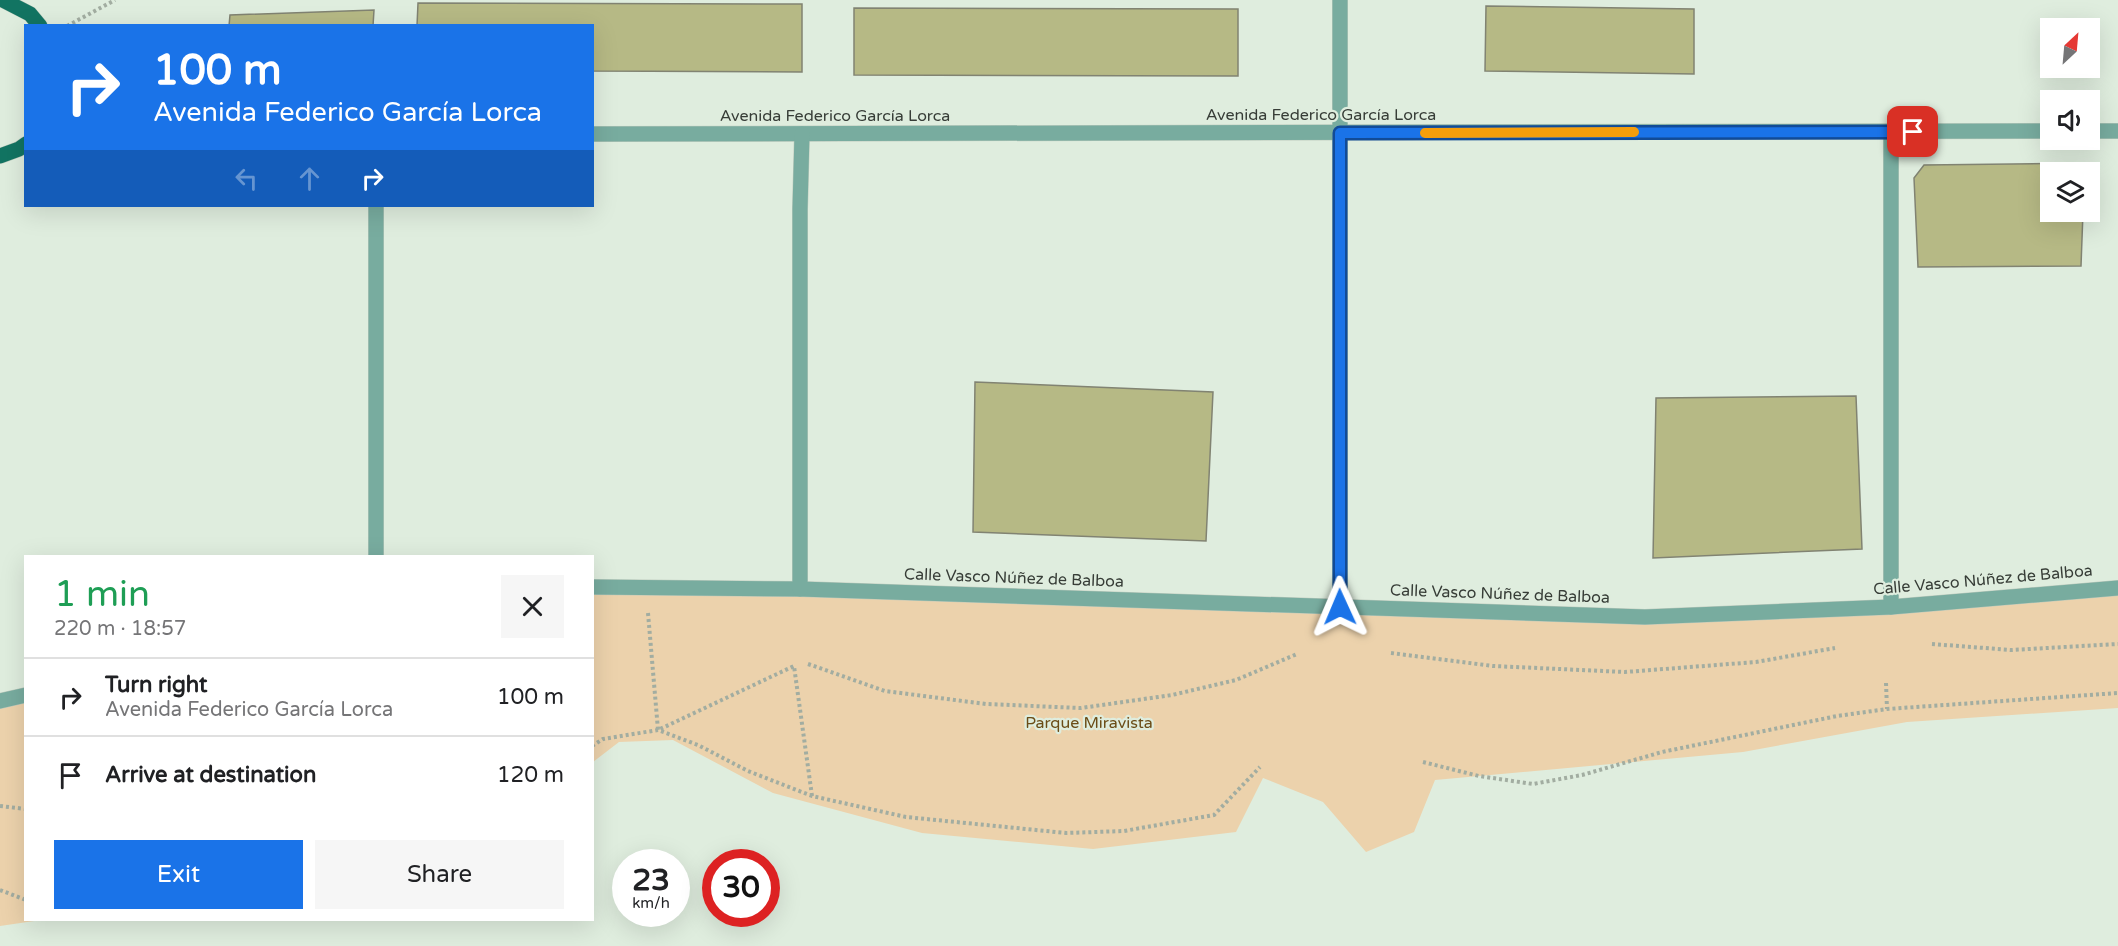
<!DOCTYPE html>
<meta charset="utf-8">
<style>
body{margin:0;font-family:"Varela Round",sans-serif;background:#f6f6f6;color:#202124;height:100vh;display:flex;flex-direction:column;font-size:22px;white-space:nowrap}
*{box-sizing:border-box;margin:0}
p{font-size:20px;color:#757577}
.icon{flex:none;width:33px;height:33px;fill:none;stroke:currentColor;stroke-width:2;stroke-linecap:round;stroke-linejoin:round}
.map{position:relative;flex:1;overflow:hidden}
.panel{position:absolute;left:24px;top:555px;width:570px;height:366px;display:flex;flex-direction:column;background:#fff;border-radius:0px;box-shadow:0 6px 24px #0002}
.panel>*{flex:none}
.hud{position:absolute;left:24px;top:24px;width:570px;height:183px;border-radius:0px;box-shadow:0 6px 24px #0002;background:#1a73e8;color:#fff;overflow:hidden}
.needle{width:39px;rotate:26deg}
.tools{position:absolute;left:2040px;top:18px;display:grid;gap:12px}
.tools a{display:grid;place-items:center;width:60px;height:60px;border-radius:0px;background:#fff;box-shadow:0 6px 24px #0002;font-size:30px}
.speed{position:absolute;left:612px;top:849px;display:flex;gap:12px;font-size:30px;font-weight:700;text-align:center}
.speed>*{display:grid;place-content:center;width:78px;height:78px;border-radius:50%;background:#fff;box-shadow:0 6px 24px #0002;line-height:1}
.speed small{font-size:15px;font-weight:400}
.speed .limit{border:9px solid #d22;background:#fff;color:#111}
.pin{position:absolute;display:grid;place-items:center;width:51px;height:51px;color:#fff;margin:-26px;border-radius:12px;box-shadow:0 3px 9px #0006}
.me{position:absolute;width:66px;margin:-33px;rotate:359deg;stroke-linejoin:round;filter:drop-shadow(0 0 4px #0008)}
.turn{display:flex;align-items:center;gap:21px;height:126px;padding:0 30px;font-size:27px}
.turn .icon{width:78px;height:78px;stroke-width:2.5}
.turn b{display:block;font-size:42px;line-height:51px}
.lanes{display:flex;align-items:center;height:57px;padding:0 30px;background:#0003;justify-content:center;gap:30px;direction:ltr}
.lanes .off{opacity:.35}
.round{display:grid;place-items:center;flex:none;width:63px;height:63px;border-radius:0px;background:#f6f6f6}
.summary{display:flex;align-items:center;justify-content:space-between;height:102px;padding:0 30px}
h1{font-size:36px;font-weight:600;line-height:45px;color:#1e9e55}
.action{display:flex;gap:12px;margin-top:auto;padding:12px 30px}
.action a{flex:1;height:69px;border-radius:0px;background:#1a73e8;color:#fff;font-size:24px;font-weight:600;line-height:69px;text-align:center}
.action a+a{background:#f6f6f6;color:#202124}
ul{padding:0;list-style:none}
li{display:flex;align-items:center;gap:18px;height:78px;padding:0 30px;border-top:2px solid #e0e0e0}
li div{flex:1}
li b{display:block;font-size:22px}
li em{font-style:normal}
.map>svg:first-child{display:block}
.green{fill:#ecd2ac}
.building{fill:#b6b985;stroke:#818372;stroke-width:1.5}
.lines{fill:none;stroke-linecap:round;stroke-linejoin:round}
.minor-casing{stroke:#bdcabd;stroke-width:16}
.major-casing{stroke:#bdcabd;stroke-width:16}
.path{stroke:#a2ada1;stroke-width:4;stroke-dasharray:3 3;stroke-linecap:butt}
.minor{stroke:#78ac9f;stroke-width:15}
.major{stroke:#127462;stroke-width:15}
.route-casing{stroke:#114b97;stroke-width:15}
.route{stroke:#1a73e8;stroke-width:10}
.slow{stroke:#f59e0b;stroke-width:10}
.labels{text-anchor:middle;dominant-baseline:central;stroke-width:4.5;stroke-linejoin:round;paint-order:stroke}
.street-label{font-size:16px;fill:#373d37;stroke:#dfedde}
.park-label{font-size:16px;fill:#6b4c16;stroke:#dfedde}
</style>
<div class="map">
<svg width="2118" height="946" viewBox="0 0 2118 946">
<rect width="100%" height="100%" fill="#dfedde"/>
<g class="green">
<polygon points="593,587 1645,617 2118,588 2118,708 1907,722 1743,752 1435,780 1414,832 1366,852 1323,802 1263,778 1236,832 1093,849 922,833 773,793 673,740 619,742 593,762"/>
<polygon points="25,695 26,920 41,920 0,926 0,701"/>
</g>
<g class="building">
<polygon points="418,3 802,4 802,72 592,71 592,26 417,26"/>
<polygon points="1486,6 1694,9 1694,74 1485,71"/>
<polygon points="854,8 1238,9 1238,76 854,75"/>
<polygon points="374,10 373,26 229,26 230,15"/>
<polygon points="2085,163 2084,172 2050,172 2050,212 2083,212 2081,266 1918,267 1914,178 1924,165"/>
<polygon points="975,382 1213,392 1206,541 973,532"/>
<polygon points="1856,396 1862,549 1653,558 1656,398"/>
</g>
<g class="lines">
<defs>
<g id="minor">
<polyline points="2090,131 2118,131"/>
<polyline points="1891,132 1891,607"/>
<polyline points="592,134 2050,131"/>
<polyline points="376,556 376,206"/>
<polyline points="592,587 800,589 1645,617 1891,607 2118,588"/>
<polyline points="800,589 800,209 802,134"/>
<polyline points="1340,607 1340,0"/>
<polyline points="0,701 26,695"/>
</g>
<g id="major">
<polyline points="3,0 30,14 40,26"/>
<polyline points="0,156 19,149 26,144"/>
</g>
</defs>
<use href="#minor" class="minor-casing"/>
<use href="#major" class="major-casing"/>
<g class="path">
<polyline points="67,26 115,0"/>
<polyline points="648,613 658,730 794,666 812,796"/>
<polyline points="1932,644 2011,650 2118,644"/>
<polyline points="1391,653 1493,666 1625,672 1756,662 1835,648"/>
<polyline points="808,664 885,691 986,704 1081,708 1172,695 1236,680 1297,654"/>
<polyline points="1886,683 1887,709"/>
<polyline points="592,746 603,739 658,730 698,745 748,771 812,796 906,817 1066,833 1124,831 1214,815 1260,767"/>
<polyline points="1423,762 1479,776 1533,784 1582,775 1662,752 1837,716 1887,709 2118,693"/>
<polyline points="0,806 26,809"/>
<polyline points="0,890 26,900"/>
</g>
<use href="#minor" class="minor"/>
<use href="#major" class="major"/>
</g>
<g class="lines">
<defs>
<polyline id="route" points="1340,607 1340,133 1913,132"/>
</defs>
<use href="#route" class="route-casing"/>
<use href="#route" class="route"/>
<polyline class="slow" points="1425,133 1634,132"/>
</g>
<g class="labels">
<g class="street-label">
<text x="1321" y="115">Avenida Federico García Lorca</text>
<text x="835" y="116">Avenida Federico García Lorca</text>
<text transform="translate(1014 578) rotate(2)">Calle Vasco Núñez de Balboa</text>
<text transform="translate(1983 580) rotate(-5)">Calle Vasco Núñez de Balboa</text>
<text transform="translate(1500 594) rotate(2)">Calle Vasco Núñez de Balboa</text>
</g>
<g class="park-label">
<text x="1089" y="723">Parque Miravista</text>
</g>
</g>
</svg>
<div class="tools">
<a><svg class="needle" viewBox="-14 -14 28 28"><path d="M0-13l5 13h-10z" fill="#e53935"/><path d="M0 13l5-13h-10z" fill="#757577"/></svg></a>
<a><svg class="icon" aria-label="sound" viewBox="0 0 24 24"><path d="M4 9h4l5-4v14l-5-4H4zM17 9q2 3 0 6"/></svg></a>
<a><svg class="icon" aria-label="layers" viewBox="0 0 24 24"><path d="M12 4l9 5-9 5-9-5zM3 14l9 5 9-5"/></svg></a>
</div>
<div class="speed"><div>23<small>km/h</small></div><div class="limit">30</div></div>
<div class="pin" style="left:1913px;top:132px;background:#d93025"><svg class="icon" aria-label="arrive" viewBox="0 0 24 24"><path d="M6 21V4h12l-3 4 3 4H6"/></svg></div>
<svg class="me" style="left:1340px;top:607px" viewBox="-20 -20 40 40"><path d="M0-17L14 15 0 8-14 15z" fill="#1a73e8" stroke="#fff" stroke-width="4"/></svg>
<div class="hud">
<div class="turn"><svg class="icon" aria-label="right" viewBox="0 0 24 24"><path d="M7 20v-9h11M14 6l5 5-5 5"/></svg><div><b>100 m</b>Avenida Federico García Lorca</div></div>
<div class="lanes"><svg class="icon off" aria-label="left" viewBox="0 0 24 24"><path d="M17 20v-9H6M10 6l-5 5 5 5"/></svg><svg class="icon off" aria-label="ahead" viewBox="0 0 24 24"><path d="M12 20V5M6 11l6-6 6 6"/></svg><svg class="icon" aria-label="right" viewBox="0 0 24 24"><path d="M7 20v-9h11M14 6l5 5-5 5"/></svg></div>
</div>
<section class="panel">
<div class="summary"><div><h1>1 min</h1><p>220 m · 18:57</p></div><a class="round"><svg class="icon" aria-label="close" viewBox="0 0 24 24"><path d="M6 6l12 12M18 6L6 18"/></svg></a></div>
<ul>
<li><svg class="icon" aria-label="right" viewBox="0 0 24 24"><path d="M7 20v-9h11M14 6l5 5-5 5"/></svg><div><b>Turn right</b><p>Avenida Federico García Lorca</p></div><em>100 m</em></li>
<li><svg class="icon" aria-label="arrive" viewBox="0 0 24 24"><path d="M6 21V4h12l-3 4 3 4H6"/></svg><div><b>Arrive at destination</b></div><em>120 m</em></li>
</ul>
<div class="action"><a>Exit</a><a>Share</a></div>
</section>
</div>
